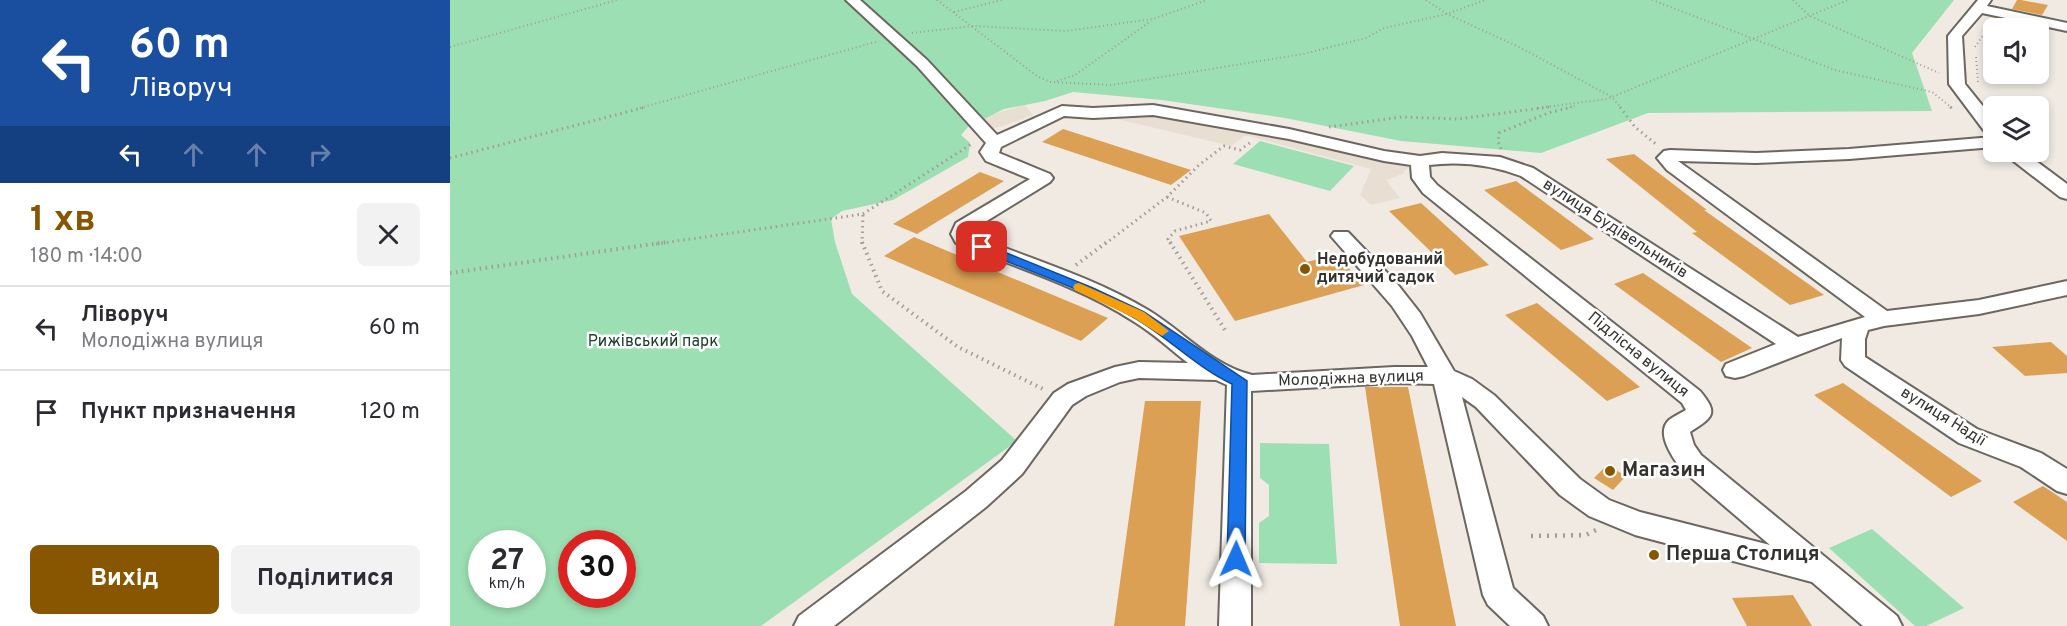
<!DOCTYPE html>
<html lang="uk">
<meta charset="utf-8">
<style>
body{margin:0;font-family:Overpass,sans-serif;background:#f2f2f3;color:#2b2b33;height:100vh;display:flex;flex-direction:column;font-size:22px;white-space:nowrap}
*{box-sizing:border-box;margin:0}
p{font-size:20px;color:#7c7c81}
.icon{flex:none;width:33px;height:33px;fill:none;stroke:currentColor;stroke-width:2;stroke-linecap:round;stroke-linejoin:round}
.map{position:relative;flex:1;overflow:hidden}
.drawer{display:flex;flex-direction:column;background:#fff;width:450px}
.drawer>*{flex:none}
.hud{background:#1a4fa0;color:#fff;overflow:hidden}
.tools{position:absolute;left:1533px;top:18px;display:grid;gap:12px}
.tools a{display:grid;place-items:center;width:66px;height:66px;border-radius:9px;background:#fff;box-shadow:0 3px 9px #0003;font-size:30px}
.speed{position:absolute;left:18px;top:530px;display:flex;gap:12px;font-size:30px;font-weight:700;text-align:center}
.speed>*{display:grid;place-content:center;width:78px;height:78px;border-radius:50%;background:#fff;box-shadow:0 3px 9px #0003;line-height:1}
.speed small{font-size:15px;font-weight:400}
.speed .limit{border:9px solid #d22;background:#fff;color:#111}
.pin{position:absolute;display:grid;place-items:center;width:51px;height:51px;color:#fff;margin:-26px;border-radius:12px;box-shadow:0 3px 9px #0006}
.me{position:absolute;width:66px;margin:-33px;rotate:1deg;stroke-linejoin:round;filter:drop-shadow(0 0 4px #0008)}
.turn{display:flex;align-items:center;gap:21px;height:126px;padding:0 30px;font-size:27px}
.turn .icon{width:78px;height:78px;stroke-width:2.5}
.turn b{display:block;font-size:42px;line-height:51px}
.lanes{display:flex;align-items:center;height:57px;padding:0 30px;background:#0003;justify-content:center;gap:30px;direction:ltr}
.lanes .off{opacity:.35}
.round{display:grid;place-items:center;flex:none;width:63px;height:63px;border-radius:9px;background:#f2f2f3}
.overview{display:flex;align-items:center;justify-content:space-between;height:102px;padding:0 30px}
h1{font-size:36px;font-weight:700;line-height:45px;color:#885600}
.primary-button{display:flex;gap:12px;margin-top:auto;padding:12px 30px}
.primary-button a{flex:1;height:69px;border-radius:9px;background:#885600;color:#fff;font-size:24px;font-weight:700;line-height:69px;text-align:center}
.primary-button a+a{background:#f2f2f3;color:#2b2b33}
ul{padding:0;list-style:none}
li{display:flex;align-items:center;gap:18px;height:84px;padding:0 30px;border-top:2px solid #e1e1e2}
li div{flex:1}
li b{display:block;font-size:22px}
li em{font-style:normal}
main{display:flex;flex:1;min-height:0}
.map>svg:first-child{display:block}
.built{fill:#e9ded2}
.green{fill:#9cdfb2;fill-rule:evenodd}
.building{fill:#dba054}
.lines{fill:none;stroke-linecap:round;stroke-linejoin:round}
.minor-casing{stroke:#6c6660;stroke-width:4}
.path-far3{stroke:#a19d98;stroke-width:2;stroke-dasharray:1 3;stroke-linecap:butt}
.path-far2{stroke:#a19d98;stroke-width:3;stroke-dasharray:1.5 4;stroke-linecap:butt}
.path-far1{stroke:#a19d98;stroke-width:4;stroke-dasharray:1.5 4.5;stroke-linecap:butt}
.path{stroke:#a19d98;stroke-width:4.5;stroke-dasharray:2 6;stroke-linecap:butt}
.minor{fill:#fff;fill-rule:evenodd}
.route{fill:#1a73e8;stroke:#114b97;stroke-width:1.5}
.slow{fill:#f59e0b}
.poi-dot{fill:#885600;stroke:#fff;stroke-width:2}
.labels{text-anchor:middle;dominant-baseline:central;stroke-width:5;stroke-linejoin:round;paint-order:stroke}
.street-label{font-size:16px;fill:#34322f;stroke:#fff}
.poi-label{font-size:16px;font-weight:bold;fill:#34322f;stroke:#fff;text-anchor:start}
.park-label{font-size:16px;fill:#1b4029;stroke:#fff}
.near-poi-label{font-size:20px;font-weight:bold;fill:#34322f;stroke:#fff;text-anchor:start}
</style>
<main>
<section class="drawer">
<div class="hud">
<div class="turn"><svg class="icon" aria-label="left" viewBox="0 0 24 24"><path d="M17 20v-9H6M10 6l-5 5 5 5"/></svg><div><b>60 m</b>Ліворуч</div></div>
<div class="lanes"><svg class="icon" aria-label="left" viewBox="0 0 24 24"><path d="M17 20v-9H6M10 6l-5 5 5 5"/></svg><svg class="icon off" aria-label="ahead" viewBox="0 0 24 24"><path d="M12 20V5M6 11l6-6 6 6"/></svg><svg class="icon off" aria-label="ahead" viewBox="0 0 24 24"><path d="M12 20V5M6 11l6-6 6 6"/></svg><svg class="icon off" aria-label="right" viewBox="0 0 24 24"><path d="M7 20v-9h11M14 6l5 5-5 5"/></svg></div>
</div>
<div class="overview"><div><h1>1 хв</h1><p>180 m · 14:00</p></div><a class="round"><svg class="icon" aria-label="close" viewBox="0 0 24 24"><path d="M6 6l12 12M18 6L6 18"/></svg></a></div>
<ul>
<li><svg class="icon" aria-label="left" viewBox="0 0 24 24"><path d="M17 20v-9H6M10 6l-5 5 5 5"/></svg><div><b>Ліворуч</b><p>Молодіжна вулиця</p></div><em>60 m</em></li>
<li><svg class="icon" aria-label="arrive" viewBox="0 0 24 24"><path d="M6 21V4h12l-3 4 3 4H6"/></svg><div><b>Пункт призначення</b></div><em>120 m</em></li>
</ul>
<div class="primary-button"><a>Вихід</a><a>Поділитися</a></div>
</section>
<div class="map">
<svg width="1617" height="626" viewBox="0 0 1617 626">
<rect width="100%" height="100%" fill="#f0eae3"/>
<g class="built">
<polygon points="499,66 544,114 575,105 583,115 553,126 538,129 486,69"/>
<polygon points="708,113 948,160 959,168 953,171 955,173 936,180 950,198 921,205 910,195 921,169 799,136 794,136 781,146 659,117"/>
</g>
<g class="green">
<path d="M 0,0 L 1504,0 L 1462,53 L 1482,111 L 1198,113 L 1091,153 L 951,141 L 835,118 L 712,100 L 623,92 L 595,101 L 554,109 L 518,127 L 511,135 L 520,143 L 518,157 L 443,200 L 392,211 L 381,219 L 385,242 L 402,294 L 567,441 L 311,626 L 0,626 ZM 32,543 L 82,543 L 82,594 L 32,594 ZM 122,543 L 172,543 L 172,594 L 122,594 Z"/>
<polygon points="810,141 904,166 880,191 783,164"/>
<polygon points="810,443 879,444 887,564 809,563 809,523 819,516 819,485 810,478"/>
<polygon points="1422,529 1514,608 1476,626 1465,626 1379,548"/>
</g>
<g class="building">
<polygon points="1567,0 1571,0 1598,5 1592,15 1562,9"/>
<polygon points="1554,20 1585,27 1584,28 1548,28"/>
<polygon points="613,129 741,170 721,185 592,142"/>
<polygon points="1184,154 1257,210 1254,210 1374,295 1340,305 1242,233 1247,232 1156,159"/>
<polygon points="530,172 554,181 467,234 443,224"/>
<polygon points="1066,181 1144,239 1111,250 1034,190"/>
<polygon points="971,203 1039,265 1005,275 939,211"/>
<polygon points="819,214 857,262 886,254 914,285 785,321 729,236"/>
<polygon points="464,237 658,318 631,341 434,256"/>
<polygon points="1193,273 1302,348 1271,362 1164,284"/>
<polygon points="1087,303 1190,387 1157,401 1055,315"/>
<polygon points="1601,342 1617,356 1617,373 1575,376 1542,347"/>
<polygon points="1393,383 1532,481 1501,497 1364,395"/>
<polygon points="915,387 958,387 1006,626 950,626"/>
<polygon points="695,401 751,401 735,626 664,626"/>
<polygon points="1157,465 1176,476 1163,490 1144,478"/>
<polygon points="1593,486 1617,502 1617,541 1563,502"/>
<polygon points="1343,595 1362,626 1297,626 1282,598"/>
</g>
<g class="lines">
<defs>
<g id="minor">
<path d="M 396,0 L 410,0 L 477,60 L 547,135 L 612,106 L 643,108 L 703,105 L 839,129 L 934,151 L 970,156 L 992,153 L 1050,157 L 1083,168 L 1348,337 L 1415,317 L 1217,170 L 1207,158 L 1214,151 L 1220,150 L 1306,153 L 1399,149 L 1543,137 L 1538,136 L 1499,84 L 1498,36 L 1528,0 L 1541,0 L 1537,6 L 1617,23 L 1617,31 L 1532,13 L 1512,36 L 1515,84 L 1544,120 L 1544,147 L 1399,159 L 1306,163 L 1228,161 L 1437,311 L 1529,300 L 1617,281 L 1617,295 L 1529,314 L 1434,326 L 1418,330 L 1415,339 L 1415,357 L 1527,429 L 1591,453 L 1617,469 L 1617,494 L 1607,491 L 1571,467 L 1509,443 L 1395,366 L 1391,360 L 1392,338 L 1294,376 L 1285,378 L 1276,376 L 1273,370 L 1276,364 L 1326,344 L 1071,176 C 1042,165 1010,161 979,165 L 980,177 L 987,185 L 1250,391 C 1269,414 1263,417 1240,432 L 1244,445 L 1251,455 L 1447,616 L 1452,626 L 1413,626 L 1362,582 L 1185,535 L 1139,516 L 1110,495 L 1026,407 L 1012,397 L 1063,588 L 1093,616 L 1098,626 L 1060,626 L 1038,605 L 1033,595 L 984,384 L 944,383 L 801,391 L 801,626 L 769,626 L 777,385 L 766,380 L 689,378 L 670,382 L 636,396 L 622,405 L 572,474 L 536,507 L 384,626 L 344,626 L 349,616 L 516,491 L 552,460 L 604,393 L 618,384 L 665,367 L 689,362 L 738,363 C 720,349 703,333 683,321 C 629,286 565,267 506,243 L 501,234 L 506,223 L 580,179 L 536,161 L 530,152 L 536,143 L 467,66 ZM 703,115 L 839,139 L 934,161 L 961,165 L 962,178 L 973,193 L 1232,403 L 1236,410 C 1231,413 1224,416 1219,420 C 1205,433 1223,458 1231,469 L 1320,545 L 1190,512 L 1159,500 L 1130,479 L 1044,395 L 1022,379 L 1004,371 L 970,313 L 944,280 L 898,232 L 884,232 L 881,236 L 942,306 L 962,336 L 978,367 L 944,367 L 802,375 C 761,365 733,331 698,310 C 643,277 580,259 522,235 L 522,230 L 600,182 L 603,178 L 600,174 L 549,153 L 551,147 L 614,116 L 643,118 Z"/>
<polygon points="1555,152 1574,152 1617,184 1617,199 1610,197 1557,156"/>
</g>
</defs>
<use href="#minor" class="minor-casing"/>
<g class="path-far3">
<polyline points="487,0 587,76 600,82 662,85 853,54 916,38 934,28 997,14 1035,0"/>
<polyline points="976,0 997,14 1071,48 1162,97 1171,108"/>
<polyline points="1202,0 1385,70 1482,92 1502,108"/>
<polyline points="1343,0 1360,16 1489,73"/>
<polyline points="504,12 552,0"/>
<polyline points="462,33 523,26 616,31 703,19 757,0"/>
<polyline points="0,47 167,0"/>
<polyline points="1525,47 1541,24"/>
<polyline points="1526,57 1528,83"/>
<polyline points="607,81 625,75 701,21"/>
<polyline points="190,108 429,41"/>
<polyline points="1088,108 1157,99 1398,0"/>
<polyline points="1116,108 1125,106"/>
</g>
<g class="path-far2">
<polyline points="1170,107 1185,127 1207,145"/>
<polyline points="1500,107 1504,110"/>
<polyline points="879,127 952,117 1008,119 1099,107"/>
<polyline points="1051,149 1048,141 1049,133 1098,113 1122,107"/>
<polyline points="0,158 196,107"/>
<polyline points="717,197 756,213 761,221 725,231 718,239 721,244"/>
<polyline points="206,244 413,214 523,143"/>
<polyline points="412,244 413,214"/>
<polyline points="655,244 717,197 749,165 774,146 790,150 801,142"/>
</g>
<g class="path-far1">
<polyline points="412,242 432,291 508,347 595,390"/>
<polyline points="720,242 775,330"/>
<polyline points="626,265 657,242"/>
<polyline points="0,273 217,242"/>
</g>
<polyline class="path" points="1081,536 1136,535 1146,530"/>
<use href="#minor" class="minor"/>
</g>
<path class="route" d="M 532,243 L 643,288 L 694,312 L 797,381 L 795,559 L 793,565 L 786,567 L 780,565 L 777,559 L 782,384 C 746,367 718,337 683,317 C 634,290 580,271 528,250 L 526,247 L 528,244 Z"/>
<polygon class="slow" points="629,283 694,312 719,331 712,336 684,318 625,290 623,287 625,284"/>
<g class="poi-dot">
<circle cx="855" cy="269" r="6"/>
<circle cx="1160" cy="471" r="6"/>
<circle cx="1204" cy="555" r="6"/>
</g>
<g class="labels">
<g class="street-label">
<text transform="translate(1165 229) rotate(33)">вулиця Будівельників</text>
<text transform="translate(1188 355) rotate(39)">Підлісна вулиця</text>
<text transform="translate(901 379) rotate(-2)">Молодіжна вулиця</text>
<text transform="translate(1493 417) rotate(32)">вулиця Надії</text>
</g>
<g class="poi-label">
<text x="867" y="260">Недобудований<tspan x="867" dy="18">дитячий садок</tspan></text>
</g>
<g class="park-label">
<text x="203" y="342">Рижівський парк</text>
</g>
<g class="near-poi-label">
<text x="1172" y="471">Магазин</text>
<text x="1216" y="555">Перша Столиця</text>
</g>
</g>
</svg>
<div class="tools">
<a><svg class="icon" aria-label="sound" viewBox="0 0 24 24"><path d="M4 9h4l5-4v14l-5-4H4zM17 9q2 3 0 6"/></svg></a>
<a><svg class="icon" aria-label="layers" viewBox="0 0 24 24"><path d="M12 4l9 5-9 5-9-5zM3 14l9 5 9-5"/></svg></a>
</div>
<div class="speed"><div>27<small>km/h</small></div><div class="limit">30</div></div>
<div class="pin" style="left:532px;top:247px;background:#d93025"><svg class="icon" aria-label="arrive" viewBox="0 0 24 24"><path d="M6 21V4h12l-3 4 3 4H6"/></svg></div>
<svg class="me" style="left:786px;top:559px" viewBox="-20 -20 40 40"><path d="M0-17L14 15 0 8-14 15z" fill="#1a73e8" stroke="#fff" stroke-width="4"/></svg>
</div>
</main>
